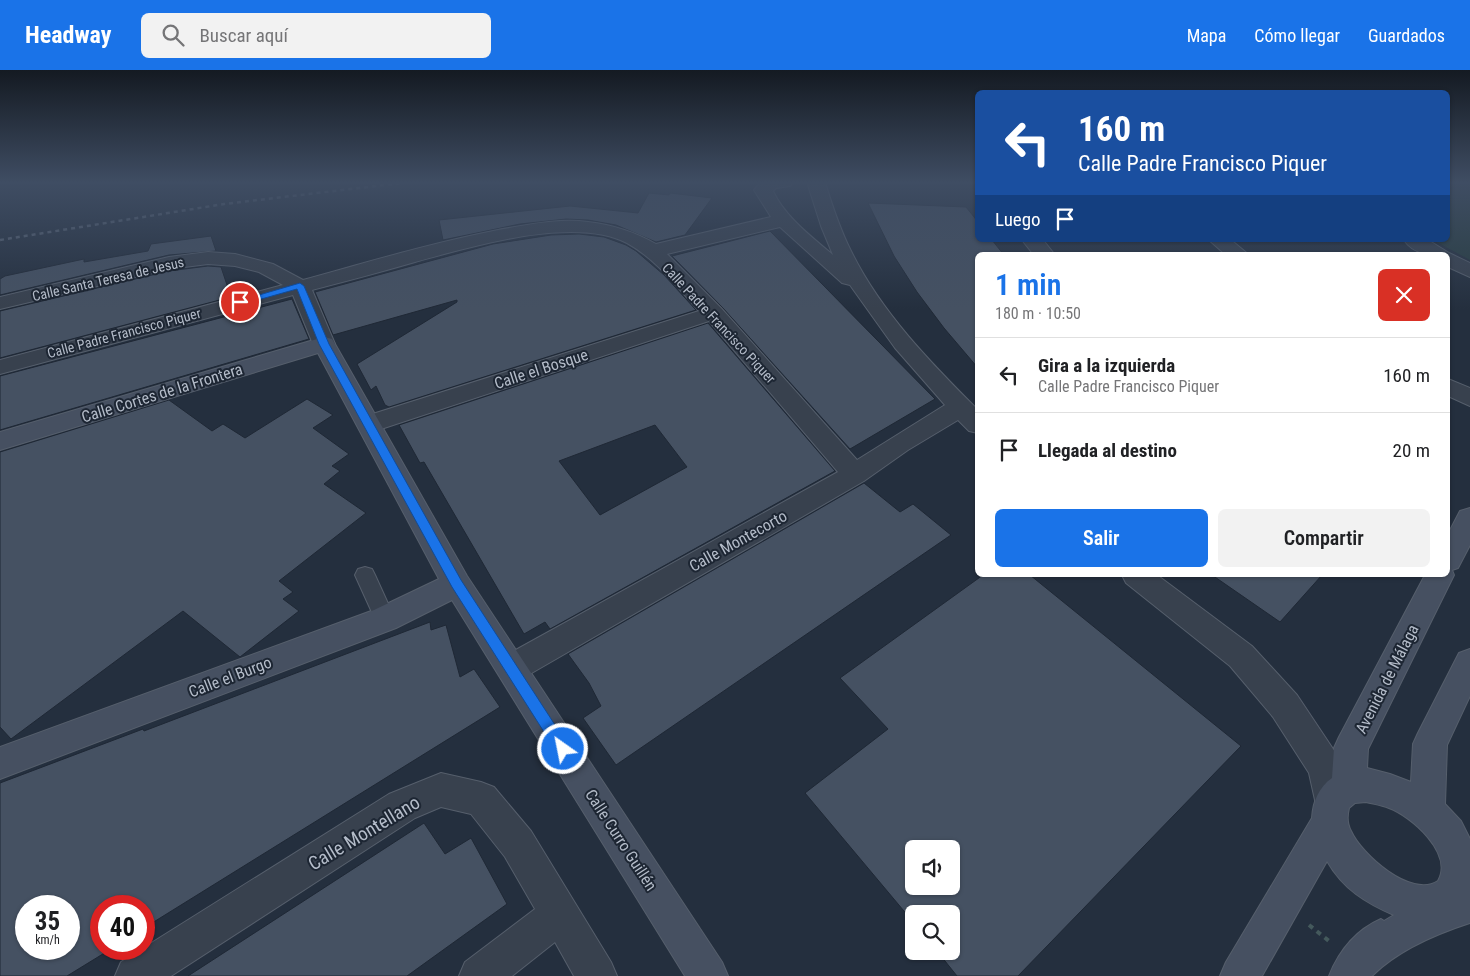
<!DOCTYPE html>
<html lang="es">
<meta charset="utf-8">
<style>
body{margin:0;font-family:"Roboto Condensed",sans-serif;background:#f2f2f2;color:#202124;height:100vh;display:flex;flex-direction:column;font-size:19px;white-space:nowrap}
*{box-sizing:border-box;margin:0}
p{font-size:16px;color:#757577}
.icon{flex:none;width:28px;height:28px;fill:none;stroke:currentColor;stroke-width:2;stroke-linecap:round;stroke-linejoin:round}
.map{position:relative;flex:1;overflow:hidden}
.sheet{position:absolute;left:975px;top:182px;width:475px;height:325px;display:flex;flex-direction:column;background:#fff;border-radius:8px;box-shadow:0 1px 4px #0004}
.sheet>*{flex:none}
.hud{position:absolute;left:975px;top:20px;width:475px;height:152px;border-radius:8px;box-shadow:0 1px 4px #0004;background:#1a4fa0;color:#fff;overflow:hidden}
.controls{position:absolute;left:905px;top:770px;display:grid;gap:10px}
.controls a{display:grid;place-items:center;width:55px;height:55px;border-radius:8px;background:#fff;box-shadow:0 1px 4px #0004;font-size:25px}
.speed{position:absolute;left:15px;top:825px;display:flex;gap:10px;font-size:25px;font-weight:700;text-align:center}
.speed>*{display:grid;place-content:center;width:65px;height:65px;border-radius:50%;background:#fff;box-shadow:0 1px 4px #0004;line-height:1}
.speed small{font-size:12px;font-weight:400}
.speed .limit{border:8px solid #d22;background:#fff;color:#111}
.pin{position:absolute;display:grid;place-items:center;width:42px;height:42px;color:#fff;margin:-21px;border:2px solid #fff;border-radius:50%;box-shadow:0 1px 5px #0007}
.me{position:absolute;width:55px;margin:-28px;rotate:327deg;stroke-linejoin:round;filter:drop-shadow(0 0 4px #0008)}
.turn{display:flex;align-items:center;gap:18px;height:105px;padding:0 20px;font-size:22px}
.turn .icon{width:65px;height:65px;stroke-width:2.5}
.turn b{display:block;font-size:35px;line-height:42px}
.then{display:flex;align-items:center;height:48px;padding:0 20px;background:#0003;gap:10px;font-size:19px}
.round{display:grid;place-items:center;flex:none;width:52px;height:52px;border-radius:8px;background:#f2f2f2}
.headline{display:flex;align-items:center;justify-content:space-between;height:85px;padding:0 20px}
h1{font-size:30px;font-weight:600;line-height:38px;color:#1a73e8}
.action{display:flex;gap:10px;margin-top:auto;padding:10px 20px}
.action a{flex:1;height:58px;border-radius:8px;background:#1a73e8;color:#fff;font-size:20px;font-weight:600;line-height:58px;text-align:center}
.action a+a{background:#f2f2f2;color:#202124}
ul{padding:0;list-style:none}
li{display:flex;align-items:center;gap:15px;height:75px;padding:0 20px;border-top:1px solid #e0e0e0}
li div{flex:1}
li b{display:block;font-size:19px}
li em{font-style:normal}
header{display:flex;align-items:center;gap:30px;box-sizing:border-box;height:70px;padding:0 25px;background:#1a73e8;color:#fff}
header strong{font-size:24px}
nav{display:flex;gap:28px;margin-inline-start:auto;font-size:18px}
.search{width:350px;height:45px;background:#f2f2f2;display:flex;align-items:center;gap:12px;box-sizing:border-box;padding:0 18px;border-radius:8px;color:#757577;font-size:19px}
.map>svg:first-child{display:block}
.green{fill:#263c3f}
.building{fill:#455162;stroke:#1f2835;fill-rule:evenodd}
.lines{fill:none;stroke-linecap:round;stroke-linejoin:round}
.lane-casing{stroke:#565f6c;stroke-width:2}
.street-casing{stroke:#565f6c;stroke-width:2}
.secondary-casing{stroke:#565f6c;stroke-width:2}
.path{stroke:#44595c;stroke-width:4;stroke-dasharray:5 5;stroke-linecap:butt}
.lane{fill:#38414e;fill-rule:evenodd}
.street{fill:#38414e;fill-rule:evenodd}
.secondary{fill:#465061;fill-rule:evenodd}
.rail{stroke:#5a6575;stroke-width:2.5;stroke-dasharray:4 4;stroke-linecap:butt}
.route{fill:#1a73e8;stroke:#114b97}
.labels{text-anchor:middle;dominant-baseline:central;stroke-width:4;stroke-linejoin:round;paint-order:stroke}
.far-street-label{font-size:14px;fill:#b4bcc9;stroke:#1d2633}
.street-label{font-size:16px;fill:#b4bcc9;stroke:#1d2633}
.near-street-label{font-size:19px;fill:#b4bcc9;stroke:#1d2633}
</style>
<header>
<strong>Headway</strong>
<div class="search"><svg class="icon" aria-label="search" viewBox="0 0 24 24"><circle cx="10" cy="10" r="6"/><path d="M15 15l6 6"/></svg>Buscar aquí</div>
<nav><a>Mapa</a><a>Cómo llegar</a><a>Guardados</a></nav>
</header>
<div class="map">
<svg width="1470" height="906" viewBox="0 0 1470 906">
<rect width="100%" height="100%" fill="#242f3e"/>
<polygon class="green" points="1448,112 1470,112 1470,190 1433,170 1448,170"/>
<g class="building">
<polygon points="649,123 669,125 670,123 712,128 685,165 656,172 616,155 588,150 566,149 520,154 443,170 439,150 570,136 638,143"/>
<polygon points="868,133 966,137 978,152 978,170 992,170 1004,185 978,185 978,298 944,258 917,222 894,186"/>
<polygon points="770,161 935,329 850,379 722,237 672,186"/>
<polygon points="579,164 604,167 626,175 636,181 664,205 696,240 389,337 385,335 376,316 371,320 357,294 457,232 457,230 333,265 315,222 493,174 551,165"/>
<polygon points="211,166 216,181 169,185 0,225 0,209 5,206 84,189 84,192 148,181 151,174"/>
<polygon points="208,196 221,197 231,227 0,288 0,241 169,201"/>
<polygon points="292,229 309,269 0,360 0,306"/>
<path d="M 708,253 L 835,401 L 550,559 L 545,552 L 524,564 L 424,392 L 420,393 L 399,355 ZM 655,355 L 687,397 L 600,445 L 559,391 Z"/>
<polygon points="307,329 333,345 313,358 349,384 332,396 340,401 324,414 366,443 279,511 293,522 283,529 299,541 240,587 183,541 11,669 0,657 0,382 169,330 212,361 223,354 245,368"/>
<polygon points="864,413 900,442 913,434 951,465 616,695 583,648 601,636 589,613 568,584"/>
<path d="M 983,505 L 1030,505 L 1241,676 L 1018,906 L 957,906 L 937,881 L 951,881 L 951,844 L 914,844 L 914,853 L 805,723 L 888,659 L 840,608 ZM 914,779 L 951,779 L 951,816 L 914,816 Z"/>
<polygon points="1212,505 1322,505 1280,552"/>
<path d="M 430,552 L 431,560 L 446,555 L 460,607 L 474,599 L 500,637 L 144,858 L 144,836 L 101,836 L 101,879 L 111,879 L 67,906 L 0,906 L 0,713 L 143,659 L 144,661 ZM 26,836 L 69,836 L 69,879 L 26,879 Z"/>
<polygon points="424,753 445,784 471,768 507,834 407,906 188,906"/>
</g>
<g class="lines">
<defs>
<polygon id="lane" points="365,497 372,499 375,505 395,549 392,555 385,558 378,555 375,549 355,505 358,499"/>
<g id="street">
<path d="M 761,112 L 793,112 L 790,116 L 776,118 L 773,121 C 785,147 812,167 833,185 L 821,156 L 807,112 L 825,112 C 832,135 840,159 851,181 C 881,242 930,292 978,340 L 978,363 L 969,361 L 958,350 L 908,380 L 864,411 L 523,608 L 512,612 L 501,608 L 496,598 L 501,588 L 838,402 L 709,251 L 378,360 L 369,362 L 360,360 L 357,354 L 360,348 L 699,241 C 677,217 656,189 627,173 C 574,145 470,177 415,192 C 381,202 346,211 312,220 L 335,274 L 332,279 L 324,281 L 316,279 L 313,274 L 293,225 L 0,304 L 0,290 L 283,215 L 259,202 L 235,196 L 208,194 L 169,199 L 0,239 L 0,227 L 169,187 L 208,182 L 235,184 L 273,194 L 303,210 C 368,192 432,173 498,160 C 527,155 559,148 588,152 C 613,155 635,162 656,174 L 771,147 L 754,120 ZM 780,157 L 842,213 L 850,215 L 895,278 L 945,335 L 857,390 L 721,238 L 667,184 Z"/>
<polygon points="1022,170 1043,170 1055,185 1034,185"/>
<polygon points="1209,170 1231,170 1249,185 1226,185"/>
<path d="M 1404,170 L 1428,170 L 1449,183 L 1470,193 L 1470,207 L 1448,197 L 1448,185 C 1431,185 1414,185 1404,170 Z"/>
<polygon points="1448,309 1470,318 1470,336 1448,326"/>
<polygon points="1122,505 1157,505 1252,576 1297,625 1337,685 1351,730 1346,742 1333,747 1320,742 1315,730 1309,703 1273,647 1230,596 1126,513"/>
<polygon points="441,703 481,712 494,717 531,761 611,892 617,906 574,906 555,872 512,906 459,906 465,892 535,839 505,787 471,744 441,737 415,748 171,906 115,906 121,892 389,724"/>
</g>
<g id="secondary">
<polygon points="324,267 332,269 335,274 467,506 722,892 728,906 685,906 452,530 396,558 0,709 0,677 374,540 439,509 318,283 0,380 0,362"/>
<path d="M 1470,438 L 1470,475 L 1458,498 L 1452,500 L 1454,505 L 1368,679 L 1367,698 L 1390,704 L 1411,712 L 1413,674 L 1418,663 L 1459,583 L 1470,579 L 1470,626 L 1447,675 L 1445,734 L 1461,751 L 1470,769 L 1470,853 C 1436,864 1398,880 1372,906 L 1329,906 C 1339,881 1356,860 1381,849 L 1384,851 L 1394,845 C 1366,833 1343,819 1327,791 L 1262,906 L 1220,906 L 1226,892 L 1312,748 C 1313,731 1319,717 1332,708 L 1334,678 L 1339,667 L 1425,505 L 1448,505 L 1448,464 L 1460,441 ZM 1366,732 C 1374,734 1381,735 1389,738 C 1411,746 1454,783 1438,811 C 1411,829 1361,784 1351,761 C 1347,754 1347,746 1349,738 L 1355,733 Z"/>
</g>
</defs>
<use href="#lane" class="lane-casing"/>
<use href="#street" class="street-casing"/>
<use href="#secondary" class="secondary-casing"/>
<polyline class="path" points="1309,855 1329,871"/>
<use href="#lane" class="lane"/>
<use href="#street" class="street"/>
<use href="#secondary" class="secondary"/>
<polyline class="rail" points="0,170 224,134 410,112"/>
</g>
<linearGradient id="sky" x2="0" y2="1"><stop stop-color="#141a22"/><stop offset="0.47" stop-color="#3f4d63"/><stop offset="1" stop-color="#3f4d63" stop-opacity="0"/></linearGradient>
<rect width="1470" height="239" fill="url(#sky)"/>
<polygon class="route" points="300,213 304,216 329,274 461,510 568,675 570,679 568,684 563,686 558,684 452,517 319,274 297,219 240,235 235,232"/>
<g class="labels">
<g class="far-street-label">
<text transform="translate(108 209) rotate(-13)">Calle Santa Teresa de Jesus</text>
<text transform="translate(719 253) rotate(47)">Calle Padre Francisco Piquer</text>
<text transform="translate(124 263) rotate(-15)">Calle Padre Francisco Piquer</text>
</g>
<g class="street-label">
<text transform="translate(541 299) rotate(-18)">Calle el Bosque</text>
<text transform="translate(162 323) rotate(-17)">Calle Cortes de la Frontera</text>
<text transform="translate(738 471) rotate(-29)">Calle Montecorto</text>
<text transform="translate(230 607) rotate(-21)">Calle el Burgo</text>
<text transform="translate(1387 609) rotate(-63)">Avenida de Málaga</text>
<text transform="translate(621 770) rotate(57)">Calle Curro Guillén</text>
</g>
<g class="near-street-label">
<text transform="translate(364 763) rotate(-31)">Calle Montellano</text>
</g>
</g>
</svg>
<div class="controls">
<a><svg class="icon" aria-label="sound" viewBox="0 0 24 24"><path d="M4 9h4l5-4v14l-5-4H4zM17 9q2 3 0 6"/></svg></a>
<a><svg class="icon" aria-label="search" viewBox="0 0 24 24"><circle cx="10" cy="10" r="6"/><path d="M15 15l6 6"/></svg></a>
</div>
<div class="speed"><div>35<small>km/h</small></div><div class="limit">40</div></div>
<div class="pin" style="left:240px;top:232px;background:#d93025"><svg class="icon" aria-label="arrive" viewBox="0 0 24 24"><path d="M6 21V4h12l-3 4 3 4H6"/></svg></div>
<svg class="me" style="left:563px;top:679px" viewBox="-20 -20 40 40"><circle r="17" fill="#1a73e8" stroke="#fff" stroke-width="3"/><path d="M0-11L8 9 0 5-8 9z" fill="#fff"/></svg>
<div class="hud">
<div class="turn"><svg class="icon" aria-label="left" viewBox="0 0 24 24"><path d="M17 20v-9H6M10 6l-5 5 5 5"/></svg><div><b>160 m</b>Calle Padre Francisco Piquer</div></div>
<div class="then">Luego<svg class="icon" aria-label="arrive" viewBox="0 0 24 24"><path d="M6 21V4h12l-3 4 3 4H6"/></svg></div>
</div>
<section class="sheet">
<div class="headline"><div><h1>1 min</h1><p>180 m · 10:50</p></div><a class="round" style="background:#d93025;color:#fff"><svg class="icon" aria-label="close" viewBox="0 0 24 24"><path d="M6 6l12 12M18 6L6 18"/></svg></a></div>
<ul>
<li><svg class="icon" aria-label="left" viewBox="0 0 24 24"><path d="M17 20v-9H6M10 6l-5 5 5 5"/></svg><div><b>Gira a la izquierda</b><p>Calle Padre Francisco Piquer</p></div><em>160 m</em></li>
<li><svg class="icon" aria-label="arrive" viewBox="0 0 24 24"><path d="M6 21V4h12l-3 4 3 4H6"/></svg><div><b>Llegada al destino</b></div><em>20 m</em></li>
</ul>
<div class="action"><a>Salir</a><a>Compartir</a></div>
</section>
</div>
